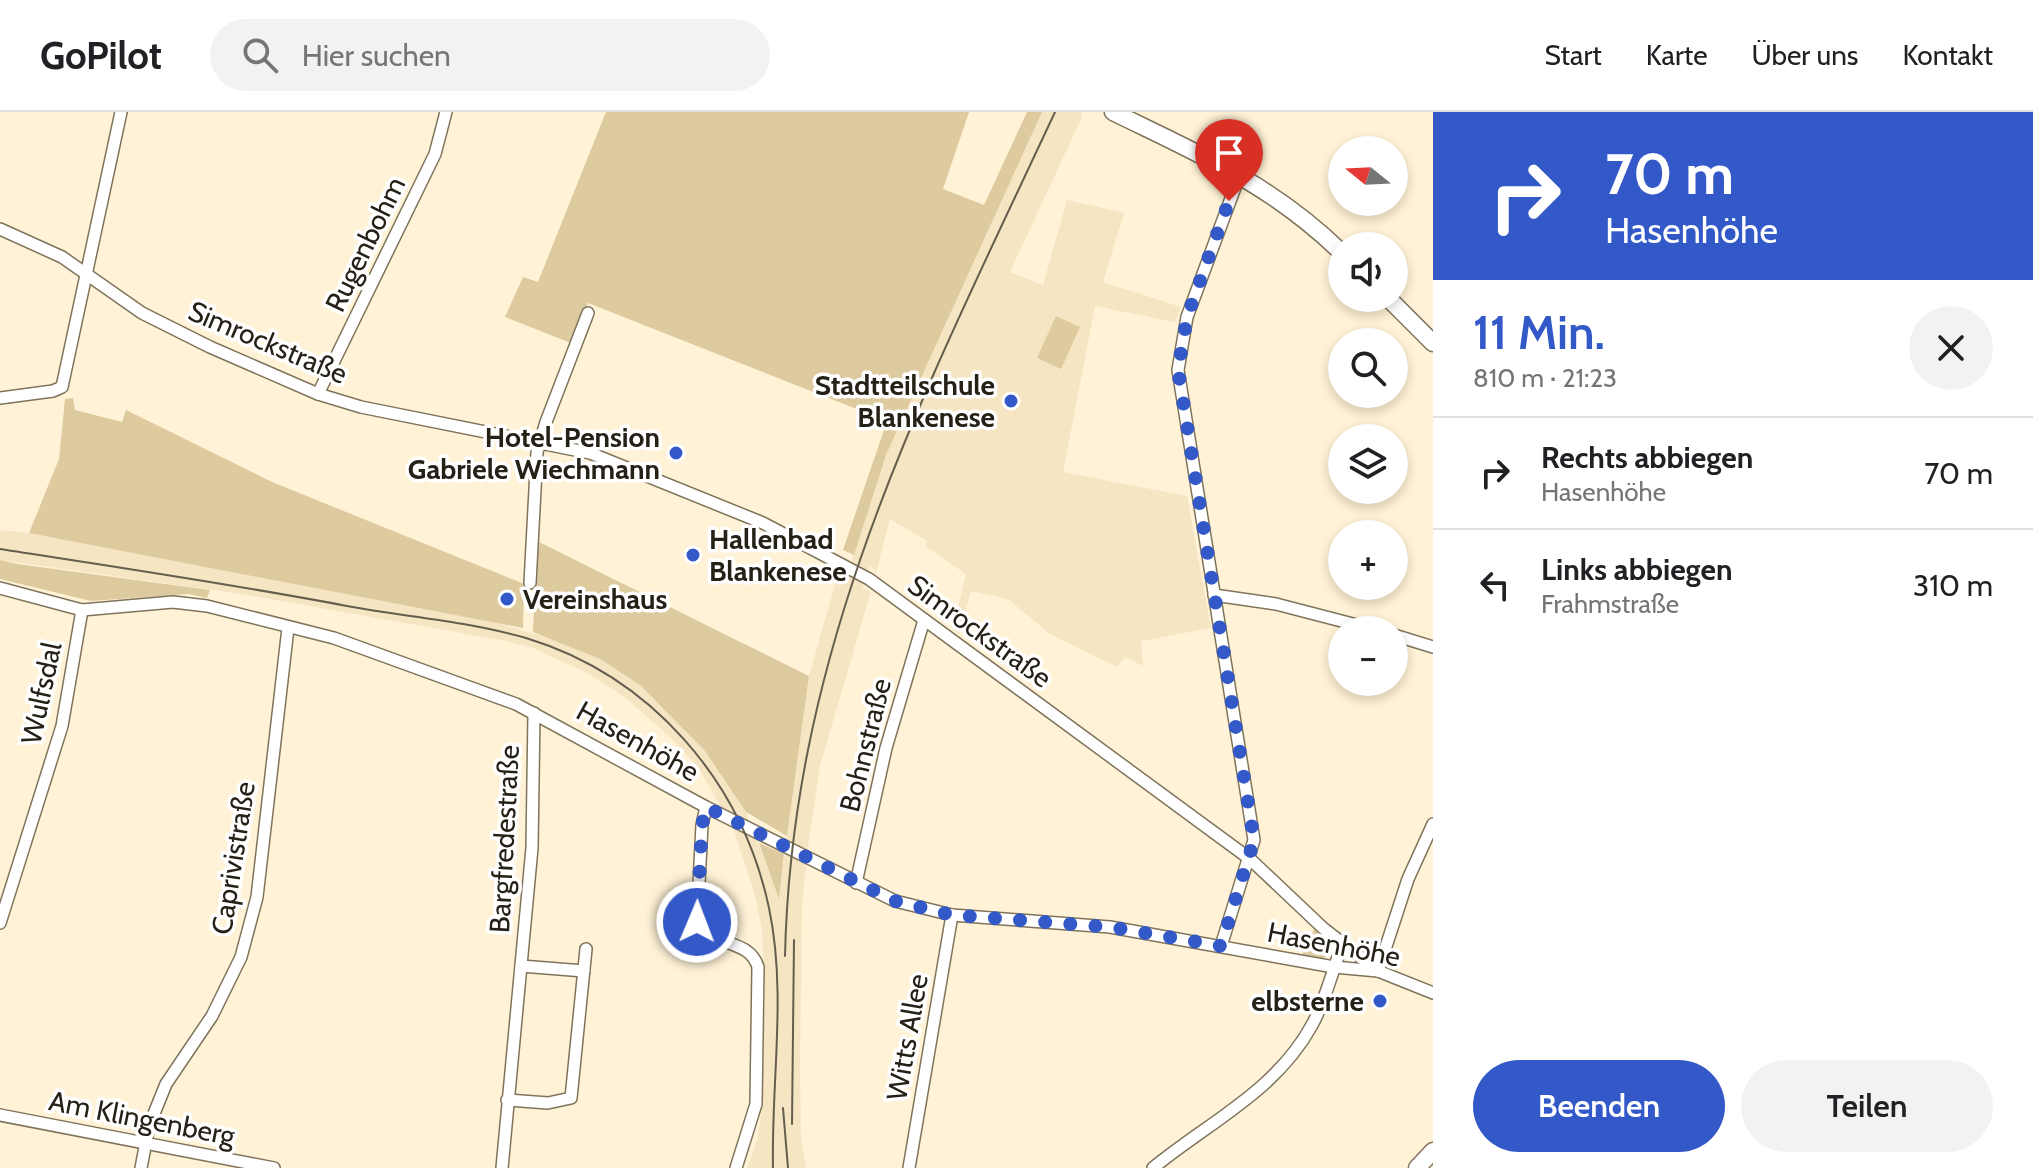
<!DOCTYPE html>
<html lang="de">
<meta charset="utf-8">
<style>
body{margin:0;font-family:Cabin,sans-serif;background:#f2f2f2;color:#202124;height:100vh;display:flex;flex-direction:column;font-size:30px;white-space:nowrap}
*{box-sizing:border-box;margin:0}
p{font-size:26px;color:#757577}
.icon{flex:none;width:44px;height:44px;fill:none;stroke:currentColor;stroke-width:2;stroke-linecap:round;stroke-linejoin:round}
.map{position:relative;flex:1;overflow:hidden}
.panel{display:flex;flex-direction:column;background:#fff;width:600px}
.panel>*{flex:none}
.guide{background:#3358c8;color:#fff;overflow:hidden}
.needle{width:52px;rotate:288deg}
.buttons{position:absolute;left:1328px;top:24px;display:grid;gap:16px}
.buttons a{display:grid;place-items:center;width:80px;height:80px;border-radius:50%;background:#fff;box-shadow:0 4px 12px #0003;font-size:40px}
.pin{position:absolute;display:grid;place-items:center;width:68px;height:68px;color:#fff;margin:-82px -34px;border-radius:50% 50% 50% 0;rotate:-45deg;box-shadow:0 0 8px #0007}
.pin .icon{rotate:45deg}
.me{position:absolute;width:88px;margin:-44px;rotate:1deg;stroke-linejoin:round;filter:drop-shadow(0 0 6px #0008)}
.turn{display:flex;align-items:center;gap:28px;height:168px;padding:0 40px;font-size:36px}
.turn .icon{width:104px;height:104px;stroke-width:2.5}
.turn b{display:block;font-size:56px;line-height:68px}
.round{display:grid;place-items:center;flex:none;width:84px;height:84px;border-radius:42px;background:#f2f2f2}
.overview{display:flex;align-items:center;justify-content:space-between;height:136px;padding:0 40px}
h1{font-size:48px;font-weight:600;line-height:60px;color:#3358c8}
.primary-button{display:flex;gap:16px;margin-top:auto;padding:16px 40px}
.primary-button a{flex:1;height:92px;border-radius:48px;background:#3358c8;color:#fff;font-size:32px;font-weight:600;line-height:92px;text-align:center}
.primary-button a+a{background:#f2f2f2;color:#202124}
ul{padding:0;list-style:none}
li{display:flex;align-items:center;gap:24px;height:112px;padding:0 40px;border-top:2px solid #e0e0e0}
li div{flex:1}
li b{display:block;font-size:30px}
li em{font-style:normal}
header{display:flex;align-items:center;gap:48px;box-sizing:border-box;height:112px;padding:0 40px;background:#fff;border-bottom:2px solid #e0e0e0}
header strong{font-size:38px}
nav{display:flex;gap:44px;margin-inline-start:auto;font-size:28px}
.search{width:560px;height:72px;background:#f2f2f2;display:flex;align-items:center;gap:20px;box-sizing:border-box;padding:0 28px;border-radius:44px;color:#757577;font-size:30px}
main{display:flex;flex:1;min-height:0}
.map>svg:first-child{display:block}
.built{fill:#f5e5c2}
.green{fill:#ddca9f}
.lines{fill:none;stroke-linecap:round;stroke-linejoin:round}
.street-casing{stroke:#7f745b;stroke-width:14}
.secondary-casing{stroke:#7f745b;stroke-width:19}
.street{stroke:#fff;stroke-width:11}
.secondary{stroke:#fff;stroke-width:16}
.tram{stroke:#655e4f;stroke-width:2}
.route{stroke:#3358c8;stroke-width:14;stroke-dasharray:0 25.2}
.poi-dot{fill:#3358c8;stroke:#fff;stroke-width:3}
.labels{text-anchor:middle;dominant-baseline:central;stroke-width:7;stroke-linejoin:round;paint-order:stroke}
.street-label{font-size:28px;fill:#262117;stroke:#fff}
.poi-label{font-size:28px;font-weight:bold;fill:#262117;stroke:#fff;text-anchor:end}
</style>
<header>
<strong>GoPilot</strong>
<div class="search"><svg class="icon" aria-label="search" viewBox="0 0 24 24"><circle cx="10" cy="10" r="6"/><path d="M15 15l6 6"/></svg>Hier suchen</div>
<nav><a>Start</a><a>Karte</a><a>Über uns</a><a>Kontakt</a></nav>
</header>
<main>
<div class="map">
<svg width="1433" height="1056" viewBox="0 0 1433 1056">
<rect width="100%" height="100%" fill="#fff2d6"/>
<polygon class="built" points="1042,0 1081,0 1082,5 1010,160 1043,173 1067,88 1124,101 1103,170 1181,195 1175,210 1095,194 1063,360 1187,384 1211,516 1141,529 1143,554 1125,545 1117,555 1050,522 1008,487 971,479 959,522 953,517 966,462 925,434 927,429 890,407 876,461 870,453 862,476 871,479 820,654 808,734 802,793 800,950 801,1029 806,1056 747,1056 758,1025 762,994 765,882 762,817 754,780 734,718 698,655 670,625 623,584 587,561 533,536 501,528 242,482 0,448 0,418 29,421 480,506 562,530 600,547 640,573 705,639 746,700 779,785 809,564 838,462 846,466 886,343"/>
<g class="green">
<polygon points="606,0 969,0 943,77 984,93 1027,0 1042,0 886,343 854,443 843,438 887,309 588,191 571,231 505,205 523,165 538,170"/>
<polygon points="1056,204 1080,215 1061,257 1037,246"/>
<polygon points="73,286 75,298 122,310 126,298 272,370 524,472 523,516 29,421 59,347 65,287"/>
<polygon points="537,429 809,564 787,724 746,700 705,639 640,573 600,547 533,520"/>
<polygon points="0,448 17,452 210,478 207,486 189,482 91,489 0,467"/>
<polygon points="759,731 784,742 779,787"/>
<polygon points="1315,815 1333,830 1324,848 1302,843"/>
</g>
<g class="lines">
<defs>
<g id="street">
<polyline points="0,117 62,145 142,201 210,235 318,282 361,295 590,341 763,411 869,467 1250,747 1323,816 1378,859"/>
<polyline points="318,282 435,42 446,0"/>
<polyline points="0,286 53,279 62,275 121,0"/>
<polyline points="530,471 537,340 546,310 588,201"/>
<polyline points="0,476 82,498 173,490 207,494 334,526 516,592 706,695 895,789 952,803 1110,815 1334,855 1378,859 1433,881"/>
<polyline points="1214,483 1276,492 1376,518"/>
<polyline points="1394,523 1433,535"/>
<path d="M 706,695 L 702,713 L 697,810 C 710,836 749,825 758,855 L 756,992 L 736,1056"/>
<polyline points="856,771 886,636 924,508"/>
<polyline points="0,811 62,614 82,498"/>
<polyline points="1221,834 1254,728 1178,258 1187,205 1240,62"/>
<polyline points="521,854 584,859"/>
<polyline points="1378,859 1408,767 1433,712"/>
<polyline points="507,988 548,991 571,986 586,837"/>
<polyline points="0,1003 274,1056"/>
<polyline points="141,1056 149,1014 166,972 212,904 241,845 257,785 288,516"/>
<polyline points="502,1056 532,736 534,601"/>
<polyline points="909,1056 952,803"/>
<path d="M 1153,1056 C 1209,1010 1276,979 1312,913 C 1326,888 1332,858 1343,832"/>
</g>
<g id="secondary">
<path d="M 1113,0 C 1201,43 1271,72 1342,141"/>
<polyline points="1388,186 1433,231"/>
<polyline points="1417,1056 1433,1039"/>
</g>
</defs>
<use href="#street" class="street-casing"/>
<use href="#secondary" class="secondary-casing"/>
<use href="#street" class="street"/>
<use href="#secondary" class="secondary"/>
<g class="tram">
<path d="M 0,437 C 116,455 232,472 347,494 C 406,505 468,509 526,526 C 651,564 742,669 769,796 C 787,881 771,970 773,1056"/>
<path d="M 785,844 C 792,530 926,277 1055,0"/>
<polyline points="783,996 788,1056"/>
<polyline points="792,1012 794,828"/>
</g>
</g>
<g class="lines">
<polyline class="route" points="697,810 702,713 706,695 895,789 952,803 1110,815 1221,834 1254,728 1178,258 1187,205 1229,89"/>
</g>
<g class="poi-dot">
<circle cx="1011" cy="289" r="8"/>
<circle cx="676" cy="341" r="8"/>
<circle cx="693" cy="443" r="8"/>
<circle cx="507" cy="487" r="8"/>
<circle cx="1380" cy="889" r="8"/>
</g>
<g class="labels">
<g class="street-label">
<text transform="translate(365 132) rotate(-64)">Rugenbohm</text>
<text transform="translate(268 230) rotate(23)">Simrockstraße</text>
<text transform="translate(980 519) rotate(36)">Simrockstraße</text>
<text transform="translate(41 581) rotate(-78)">Wulfsdal</text>
<text transform="translate(638 629) rotate(29)">Hasenhöhe</text>
<text transform="translate(865 633) rotate(-76)">Bohnstraße</text>
<text transform="translate(504 727) rotate(-87)">Bargfredestraße</text>
<text transform="translate(233 746) rotate(-81)">Caprivistraße</text>
<text transform="translate(1334 832) rotate(11)">Hasenhöhe</text>
<text transform="translate(907 925) rotate(-80)">Witts Allee</text>
<text transform="translate(142 1006) rotate(11)">Am Klingenberg</text>
</g>
<g class="poi-label">
<text x="995" y="273">Stadtteilschule<tspan x="995" dy="32">Blankenese</tspan></text>
<text x="660" y="325">Hotel-Pension<tspan x="660" dy="32">Gabriele Wiechmann</tspan></text>
<text x="709" y="427" text-anchor="start">Hallenbad<tspan x="709" dy="32">Blankenese</tspan></text>
<text x="523" y="487" text-anchor="start">Vereinshaus</text>
<text x="1364" y="889">elbsterne</text>
</g>
</g>
</svg>
<div class="buttons">
<a><svg class="needle" viewBox="-14 -14 28 28"><path d="M0-13l5 13h-10z" fill="#e53935"/><path d="M0 13l5-13h-10z" fill="#757577"/></svg></a>
<a><svg class="icon" aria-label="sound" viewBox="0 0 24 24"><path d="M4 9h4l5-4v14l-5-4H4zM17 9q2 3 0 6"/></svg></a>
<a><svg class="icon" aria-label="search" viewBox="0 0 24 24"><circle cx="10" cy="10" r="6"/><path d="M15 15l6 6"/></svg></a>
<a><svg class="icon" aria-label="layers" viewBox="0 0 24 24"><path d="M12 4l9 5-9 5-9-5zM3 14l9 5 9-5"/></svg></a>
<a>+</a>
<a>−</a>
</div>
<div class="pin" style="left:1229px;top:89px;background:#d93025"><svg class="icon" aria-label="arrive" viewBox="0 0 24 24"><path d="M6 21V4h12l-3 4 3 4H6"/></svg></div>
<svg class="me" style="left:697px;top:810px" viewBox="-20 -20 40 40"><circle r="17" fill="#3358c8" stroke="#fff" stroke-width="3"/><path d="M0-11L8 9 0 5-8 9z" fill="#fff"/></svg>
</div>
<section class="panel">
<div class="guide">
<div class="turn"><svg class="icon" aria-label="right" viewBox="0 0 24 24"><path d="M7 20v-9h11M14 6l5 5-5 5"/></svg><div><b>70 m</b>Hasenhöhe</div></div>
</div>
<div class="overview"><div><h1>11 Min.</h1><p>810 m · 21:23</p></div><a class="round"><svg class="icon" aria-label="close" viewBox="0 0 24 24"><path d="M6 6l12 12M18 6L6 18"/></svg></a></div>
<ul>
<li><svg class="icon" aria-label="right" viewBox="0 0 24 24"><path d="M7 20v-9h11M14 6l5 5-5 5"/></svg><div><b>Rechts abbiegen</b><p>Hasenhöhe</p></div><em>70 m</em></li>
<li><svg class="icon" aria-label="left" viewBox="0 0 24 24"><path d="M17 20v-9H6M10 6l-5 5 5 5"/></svg><div><b>Links abbiegen</b><p>Frahmstraße</p></div><em>310 m</em></li>
</ul>
<div class="primary-button"><a>Beenden</a><a>Teilen</a></div>
</section>
</main>
